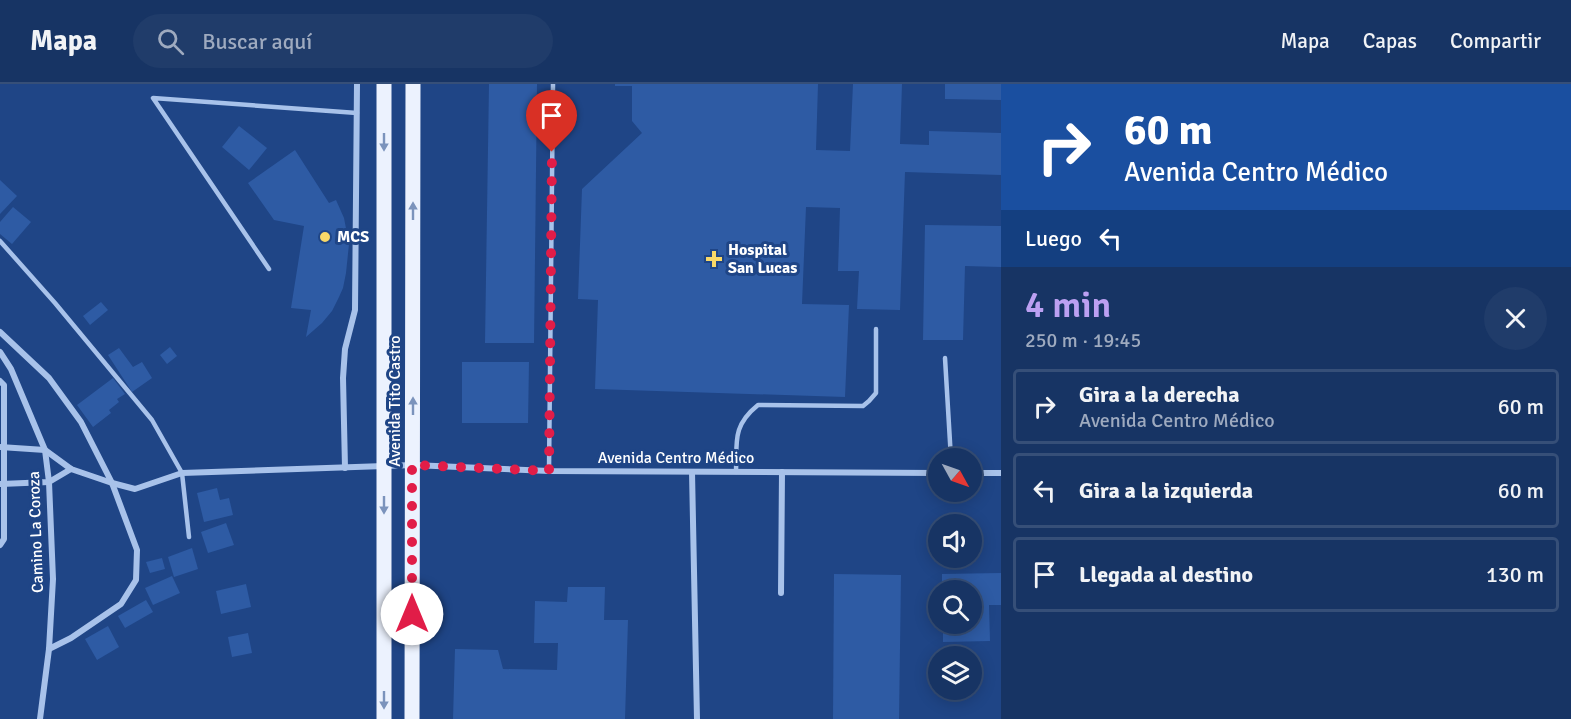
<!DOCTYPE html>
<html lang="es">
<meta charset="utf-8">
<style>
body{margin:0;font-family:Signika,sans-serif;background:#203c6a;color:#f1f3f6;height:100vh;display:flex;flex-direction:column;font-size:22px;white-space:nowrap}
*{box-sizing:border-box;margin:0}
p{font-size:20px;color:#9eaabf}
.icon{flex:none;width:33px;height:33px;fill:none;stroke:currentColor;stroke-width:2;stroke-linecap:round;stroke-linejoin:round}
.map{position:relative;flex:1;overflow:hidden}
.details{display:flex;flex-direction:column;background:#173464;width:570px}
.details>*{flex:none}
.hud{background:#1a4fa0;color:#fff;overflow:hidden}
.needle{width:39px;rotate:130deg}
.tools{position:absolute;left:928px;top:364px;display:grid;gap:12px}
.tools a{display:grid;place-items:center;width:54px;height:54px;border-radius:50%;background:#173464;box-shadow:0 3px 15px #0003,0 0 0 2px #364f78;font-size:30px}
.pin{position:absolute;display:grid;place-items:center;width:51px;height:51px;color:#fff;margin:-62px -26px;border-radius:50% 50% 50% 0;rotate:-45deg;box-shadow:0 0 6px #0007}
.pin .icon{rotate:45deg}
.me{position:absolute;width:66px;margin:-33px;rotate:0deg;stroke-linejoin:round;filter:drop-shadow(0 0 4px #0008)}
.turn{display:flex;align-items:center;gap:21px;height:126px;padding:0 24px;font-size:27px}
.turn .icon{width:78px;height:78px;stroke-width:2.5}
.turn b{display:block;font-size:42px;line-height:51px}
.then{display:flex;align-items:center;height:57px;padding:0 24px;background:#0003;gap:12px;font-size:22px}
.round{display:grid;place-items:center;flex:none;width:63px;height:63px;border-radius:32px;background:#203c6a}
.overview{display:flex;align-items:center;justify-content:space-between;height:102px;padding:0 24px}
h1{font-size:36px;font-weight:600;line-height:45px;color:#bca0f2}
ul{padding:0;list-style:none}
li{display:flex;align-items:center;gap:18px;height:75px;margin:0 12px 9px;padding:0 12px;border:3px solid #364f78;border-radius:6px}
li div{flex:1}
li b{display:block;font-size:22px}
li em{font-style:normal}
header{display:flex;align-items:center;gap:36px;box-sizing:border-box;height:84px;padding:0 30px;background:#173464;border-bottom:2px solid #364f78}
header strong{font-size:28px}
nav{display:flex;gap:33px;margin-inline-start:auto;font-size:21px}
.search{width:420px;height:54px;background:#203c6a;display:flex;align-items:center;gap:15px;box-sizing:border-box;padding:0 21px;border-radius:33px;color:#9eaabf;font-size:22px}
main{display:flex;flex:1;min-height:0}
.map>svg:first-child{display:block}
.building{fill:#2e5ba4}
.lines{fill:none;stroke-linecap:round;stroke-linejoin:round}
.service{stroke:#a8c2ea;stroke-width:4.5}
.minor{stroke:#a8c2ea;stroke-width:6}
.primary{stroke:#ecf2fe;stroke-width:15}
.oneway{fill:#7b93bc}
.route{stroke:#e11d48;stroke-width:10;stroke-dasharray:0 18}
.poi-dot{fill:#f8d868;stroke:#1f4586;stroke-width:2}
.labels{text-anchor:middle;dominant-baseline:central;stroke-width:6;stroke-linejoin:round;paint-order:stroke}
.poi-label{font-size:16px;font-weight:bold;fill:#fff;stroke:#1f4586;text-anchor:start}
.street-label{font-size:16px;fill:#fff;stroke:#1f4586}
</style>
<header>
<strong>Mapa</strong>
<div class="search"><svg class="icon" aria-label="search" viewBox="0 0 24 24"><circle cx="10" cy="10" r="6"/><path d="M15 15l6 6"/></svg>Buscar aquí</div>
<nav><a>Mapa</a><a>Capas</a><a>Compartir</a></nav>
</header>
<main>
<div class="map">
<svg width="1001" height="635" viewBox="0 0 1001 635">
<rect width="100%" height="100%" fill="#1f4586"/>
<g class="building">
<polygon points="489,0 537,0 534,259 485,259"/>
<polygon points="615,0 818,0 816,66 850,67 853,0 902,0 900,60 929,61 929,47 1001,49 1001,91 905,88 900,226 857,225 859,187 838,187 840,124 806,123 802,220 849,221 845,313 595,305 598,216 578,215 582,105 642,49 632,37 632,2 615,2"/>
<polygon points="945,0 1001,0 1001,16 945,15"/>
<polygon points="239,42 267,64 249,86 222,63"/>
<polygon points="295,66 329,119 336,116 344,134 349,160 346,189 343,204 339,213 332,227 322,239 306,253 311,226 291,224 304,142 274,136 248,99"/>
<polygon points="0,96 17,112 0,130"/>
<polygon points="13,123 31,138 12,160 0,150 0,138"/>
<polygon points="925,141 1001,142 1001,183 965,182 963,256 923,256"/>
<polygon points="101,218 108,226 90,241 83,232"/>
<polygon points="170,263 177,272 167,280 160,271"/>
<polygon points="119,264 133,283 142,278 152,294 132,308 108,271"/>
<polygon points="462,278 529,278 528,339 462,339"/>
<polygon points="113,294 125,310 117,315 119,318 109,326 111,329 93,343 77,321"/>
<polygon points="217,404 220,416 229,414 233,431 204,438 197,409"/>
<polygon points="226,439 234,461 208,469 201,448"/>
<polygon points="192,464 198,485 174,493 168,473"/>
<polygon points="162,474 165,485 150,489 146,478"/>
<polygon points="1001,489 1001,521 989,521 990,557 943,558 943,540 972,540 972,507 942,507 942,490"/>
<polygon points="834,490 901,491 899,635 833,635"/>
<polygon points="172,492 180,509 153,521 145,504"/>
<polygon points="246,500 251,523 221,530 216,507"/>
<polygon points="568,503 605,503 604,536 628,536 625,635 453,635 455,565 498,566 503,585 557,586 558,559 534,559 535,517 567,518"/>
<polygon points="146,516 153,528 125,544 118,532"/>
<polygon points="108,542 119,563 97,576 85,555"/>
<polygon points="248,549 252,569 232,573 228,553"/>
</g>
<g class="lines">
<g class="service">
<polyline points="0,157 55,219 152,336 182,389 189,453"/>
<polyline points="269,185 153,14 357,29"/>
<polyline points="945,274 951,375"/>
<polyline points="549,387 553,0"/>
<path d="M 736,388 C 737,358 732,342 758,321 L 863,322 L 869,317 L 876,309 L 876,245"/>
</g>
<g class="minor">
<polyline points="0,248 49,294 81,338 112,399 137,466 136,496 121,520 71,554 49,565"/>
<polyline points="0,268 11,285 45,366 49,398 53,495 49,565 40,635"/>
<polyline points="0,297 4,301 4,455 0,461"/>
<polyline points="0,363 45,366 71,385 112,399 135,405 182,389 413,381 549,387 939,389"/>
<polyline points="345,384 343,294 345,265 355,226 357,0"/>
<polyline points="692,388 697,635"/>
<polyline points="972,389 1001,389"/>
<polyline points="1,400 49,398 71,385"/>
<polyline points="781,509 782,388"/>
</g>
<g class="primary">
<polyline points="384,635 384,0"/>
<polyline points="412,635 413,0"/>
</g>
</g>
<defs><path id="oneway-solid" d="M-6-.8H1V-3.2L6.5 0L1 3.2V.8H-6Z" transform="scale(1.5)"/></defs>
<g class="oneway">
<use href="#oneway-solid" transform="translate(384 58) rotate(90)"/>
<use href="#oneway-solid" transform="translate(413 127) rotate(-90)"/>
<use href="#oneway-solid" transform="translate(413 322) rotate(-90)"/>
<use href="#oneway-solid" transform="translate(384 421) rotate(90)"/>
<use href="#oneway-solid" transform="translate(384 616) rotate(90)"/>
</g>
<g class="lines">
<polyline class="route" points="412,530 412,381 549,387 552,68"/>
</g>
<g class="poi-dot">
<circle cx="325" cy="153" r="6"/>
<path d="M711 166h6v6h6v6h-6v6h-6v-6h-6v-6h6z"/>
</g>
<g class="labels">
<g class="poi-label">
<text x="337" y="153">MCS</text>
<text x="728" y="166">Hospital<tspan x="728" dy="18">San Lucas</tspan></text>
</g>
<g class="street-label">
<text transform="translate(395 317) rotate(-90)">Avenida Tito Castro</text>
<text x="676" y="374">Avenida Centro Médico</text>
<text transform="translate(36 448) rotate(-92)">Camino La Coroza</text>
</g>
</g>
</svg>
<div class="tools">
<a><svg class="needle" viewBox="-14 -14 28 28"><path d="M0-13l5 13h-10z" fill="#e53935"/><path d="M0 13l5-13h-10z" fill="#9eaabf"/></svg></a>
<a><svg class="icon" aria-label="sound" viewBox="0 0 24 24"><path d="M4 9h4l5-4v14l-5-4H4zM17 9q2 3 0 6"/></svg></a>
<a><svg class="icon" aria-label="search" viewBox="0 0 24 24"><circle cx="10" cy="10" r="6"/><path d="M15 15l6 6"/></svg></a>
<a><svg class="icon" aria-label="layers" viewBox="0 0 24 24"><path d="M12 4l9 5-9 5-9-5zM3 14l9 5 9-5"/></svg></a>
</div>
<div class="pin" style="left:552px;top:68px;background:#d93025"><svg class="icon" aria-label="arrive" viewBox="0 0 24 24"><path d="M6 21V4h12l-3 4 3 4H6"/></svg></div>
<svg class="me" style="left:412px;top:530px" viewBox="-20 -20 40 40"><circle r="19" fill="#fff"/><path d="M0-13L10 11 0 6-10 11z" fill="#e11d48"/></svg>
</div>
<section class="details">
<div class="hud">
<div class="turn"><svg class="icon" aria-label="right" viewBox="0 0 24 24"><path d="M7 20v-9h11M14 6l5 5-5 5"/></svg><div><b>60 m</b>Avenida Centro Médico</div></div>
<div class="then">Luego<svg class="icon" aria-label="left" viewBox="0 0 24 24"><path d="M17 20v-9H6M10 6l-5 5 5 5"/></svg></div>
</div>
<div class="overview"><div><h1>4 min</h1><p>250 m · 19:45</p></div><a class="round"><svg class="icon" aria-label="close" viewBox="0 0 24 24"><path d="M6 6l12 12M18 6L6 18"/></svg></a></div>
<ul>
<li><svg class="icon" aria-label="right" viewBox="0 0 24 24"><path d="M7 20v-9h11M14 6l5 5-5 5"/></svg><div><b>Gira a la derecha</b><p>Avenida Centro Médico</p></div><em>60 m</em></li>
<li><svg class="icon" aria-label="left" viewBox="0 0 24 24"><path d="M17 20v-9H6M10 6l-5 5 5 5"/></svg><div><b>Gira a la izquierda</b></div><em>60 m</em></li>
<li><svg class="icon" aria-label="arrive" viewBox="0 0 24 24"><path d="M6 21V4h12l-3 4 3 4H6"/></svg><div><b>Llegada al destino</b></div><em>130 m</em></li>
</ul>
</section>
</main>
